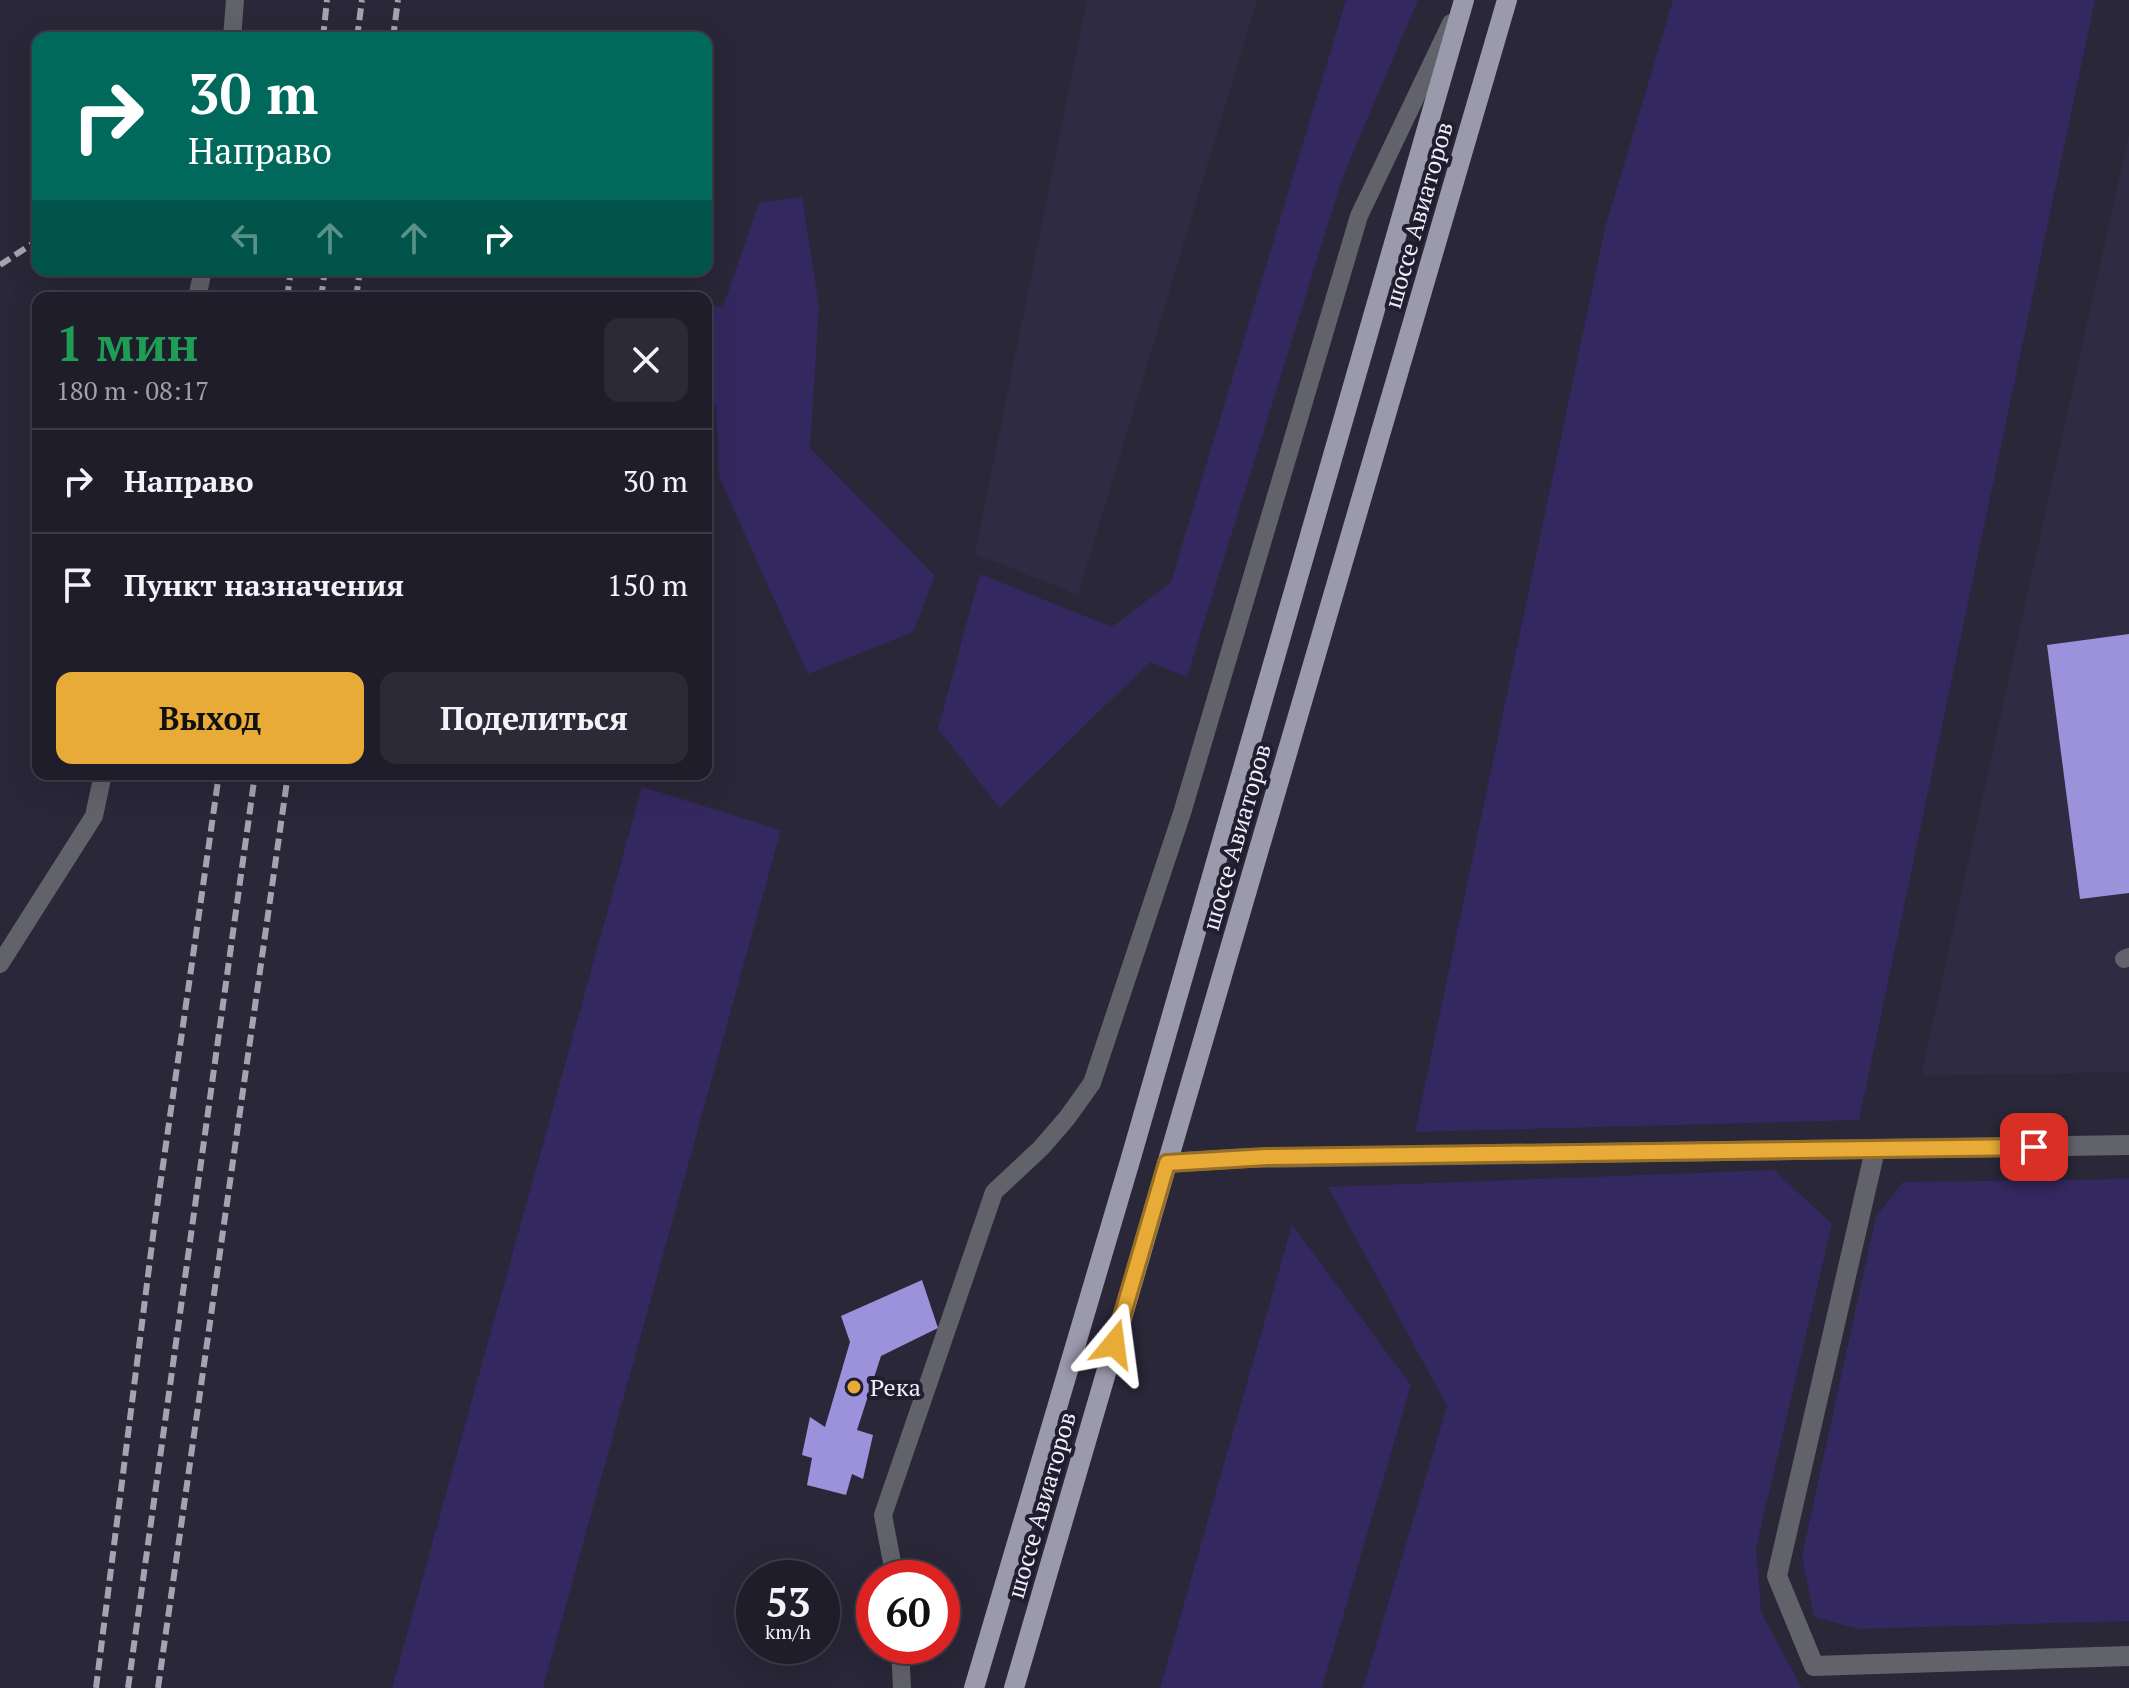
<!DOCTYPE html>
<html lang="ru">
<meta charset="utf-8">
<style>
body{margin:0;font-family:"PT Serif",serif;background:#2c2a36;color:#f1f3f6;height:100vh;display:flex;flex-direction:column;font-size:30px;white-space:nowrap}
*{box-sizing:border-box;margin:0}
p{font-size:26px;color:#a1a2a8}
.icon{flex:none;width:44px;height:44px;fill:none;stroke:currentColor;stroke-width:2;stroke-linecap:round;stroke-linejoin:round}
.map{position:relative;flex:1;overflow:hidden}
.drawer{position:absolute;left:32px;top:292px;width:680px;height:488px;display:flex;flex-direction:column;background:#1f1d2a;border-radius:16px;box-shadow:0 8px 32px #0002,0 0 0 2px #3c3b47}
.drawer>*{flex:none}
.banner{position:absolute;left:32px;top:32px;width:680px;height:244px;border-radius:16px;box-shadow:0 8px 32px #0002,0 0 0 2px #3c3b47;background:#00695c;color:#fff;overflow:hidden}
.speed{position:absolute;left:736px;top:1560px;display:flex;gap:16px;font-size:40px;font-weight:700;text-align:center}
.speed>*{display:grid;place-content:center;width:104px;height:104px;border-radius:50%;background:#1f1d2a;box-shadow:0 8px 32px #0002,0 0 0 2px #3c3b47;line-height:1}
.speed small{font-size:20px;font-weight:400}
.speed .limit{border:12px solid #d22;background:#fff;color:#111}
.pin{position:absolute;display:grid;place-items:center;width:68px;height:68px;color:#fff;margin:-34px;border-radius:16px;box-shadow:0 4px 12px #0006}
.me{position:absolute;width:88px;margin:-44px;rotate:16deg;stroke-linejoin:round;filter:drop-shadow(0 0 6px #0008)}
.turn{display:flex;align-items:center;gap:28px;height:168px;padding:0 24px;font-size:36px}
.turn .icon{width:104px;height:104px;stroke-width:2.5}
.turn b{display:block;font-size:56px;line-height:68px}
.lanes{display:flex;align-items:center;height:76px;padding:0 24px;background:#0003;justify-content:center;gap:40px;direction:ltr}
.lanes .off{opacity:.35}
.round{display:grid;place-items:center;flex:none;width:84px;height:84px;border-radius:16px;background:#2c2a36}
.summary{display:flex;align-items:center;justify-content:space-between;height:136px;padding:0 24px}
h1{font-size:48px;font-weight:800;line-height:60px;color:#1e9e55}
.button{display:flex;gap:16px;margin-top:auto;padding:16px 24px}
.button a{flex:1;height:92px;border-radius:16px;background:#e8ab37;color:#111;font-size:32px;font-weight:800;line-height:92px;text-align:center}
.button a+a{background:#2c2a36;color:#f1f3f6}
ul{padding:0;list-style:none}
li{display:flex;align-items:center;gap:24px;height:104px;padding:0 24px;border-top:2px solid #3c3b47}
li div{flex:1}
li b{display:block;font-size:30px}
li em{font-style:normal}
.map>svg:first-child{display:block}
.built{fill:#2e2b43}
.green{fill:#342860}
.building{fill:#9c92dc}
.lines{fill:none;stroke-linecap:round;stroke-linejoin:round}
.service{stroke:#62626b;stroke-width:18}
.minor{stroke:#62626b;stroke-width:20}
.primary{stroke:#9b99ac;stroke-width:20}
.rail{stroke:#a4a3b1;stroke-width:6;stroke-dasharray:12 6;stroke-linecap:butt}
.route-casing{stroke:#976f24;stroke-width:20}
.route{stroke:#e8ab37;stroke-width:14}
.poi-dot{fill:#e8ab37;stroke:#1f1d2e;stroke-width:3}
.labels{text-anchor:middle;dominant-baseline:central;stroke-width:8;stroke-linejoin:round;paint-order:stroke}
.street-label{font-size:24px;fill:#eeedf9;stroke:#1f1d2e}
.poi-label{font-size:24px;fill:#eeedf9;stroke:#1f1d2e;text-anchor:start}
</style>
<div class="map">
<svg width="2129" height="1688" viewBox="0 0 2129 1688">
<rect width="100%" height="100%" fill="#292738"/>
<g class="built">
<polygon points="1087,0 1257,0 1078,595 975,554"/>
<polygon points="2129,134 2129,1072 1921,1076"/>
</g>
<g class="green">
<polygon points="1346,0 1418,0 1343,176 1187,677 1150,662 1000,808 938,729 980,574 1112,627 1171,582"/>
<polygon points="1673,0 2095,0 1859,1120 1415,1132 1605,228"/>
<polygon points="802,197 819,306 810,448 935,576 913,632 808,674 719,477 716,406 706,401 706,304 723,307 759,203"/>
<polygon points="642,787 781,830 543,1688 392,1688"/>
<polygon points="1774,1170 1832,1224 1756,1548 1761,1612 1802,1688 1363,1688 1447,1406 1328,1187"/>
<polygon points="2129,1179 2129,1621 1859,1629 1814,1617 1802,1556 1876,1216 1903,1182"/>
<polygon points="1292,1225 1411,1385 1322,1688 1160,1688"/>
</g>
<g class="building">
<polygon points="2129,634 2129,893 2080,899 2047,645"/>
<polygon points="922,1280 938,1328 881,1356 857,1430 873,1435 863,1479 852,1474 846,1495 807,1485 812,1458 802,1455 810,1417 825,1427 850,1342 841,1316"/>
</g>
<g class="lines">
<g class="service">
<polyline points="232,38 235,0"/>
<polyline points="197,298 203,270"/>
<polyline points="2124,959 2129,957"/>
<polyline points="0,964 94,816 103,774"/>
<polyline points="895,1578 883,1515 994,1192 1041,1148 1067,1118 1092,1083 1182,813 1359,216 1451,23"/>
<polyline points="900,1646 902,1688"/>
</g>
<g class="minor">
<polyline points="1875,1150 1777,1576 1814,1666 2129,1656"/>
<polyline points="1167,1163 1246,1158 2129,1145"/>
</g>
<g class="primary">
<polyline points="974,1688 1130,1161 1464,0"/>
<polyline points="1014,1688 1507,0"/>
</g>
<g class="rail">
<polyline points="323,38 327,0"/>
<polyline points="357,38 362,0"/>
<polyline points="393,38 398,0"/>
<polyline points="0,265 38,240"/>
<polyline points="287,298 291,270"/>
<polyline points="321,298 325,270"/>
<polyline points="356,298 360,270"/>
<polyline points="96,1688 154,1228 219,774"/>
<polyline points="128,1688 255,774"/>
<polyline points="158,1688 288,774"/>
</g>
</g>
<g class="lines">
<defs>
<polyline id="route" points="1114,1344 1167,1163 1267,1157 2034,1147"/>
</defs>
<use href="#route" class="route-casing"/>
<use href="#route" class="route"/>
</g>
<circle class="poi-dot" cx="854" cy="1387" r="8"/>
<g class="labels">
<g class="street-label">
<text transform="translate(1418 215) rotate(-74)">шоссе Авиаторов</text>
<text transform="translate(1236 837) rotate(-74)">шоссе Авиаторов</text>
<text transform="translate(1041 1505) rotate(-74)">шоссе Авиаторов</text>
</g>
<g class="poi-label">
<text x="870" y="1387">Река</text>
</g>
</g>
</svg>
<div class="speed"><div>53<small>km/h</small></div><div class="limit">60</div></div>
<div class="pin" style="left:2034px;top:1147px;background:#d93025"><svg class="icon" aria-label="arrive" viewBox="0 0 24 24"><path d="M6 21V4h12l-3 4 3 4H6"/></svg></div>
<svg class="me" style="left:1114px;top:1344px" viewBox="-20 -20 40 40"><path d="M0-17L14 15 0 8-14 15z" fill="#e8ab37" stroke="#fff" stroke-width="4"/></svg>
<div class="banner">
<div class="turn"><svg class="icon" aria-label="right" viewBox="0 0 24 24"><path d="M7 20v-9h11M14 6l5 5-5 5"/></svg><div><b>30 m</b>Направо</div></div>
<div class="lanes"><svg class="icon off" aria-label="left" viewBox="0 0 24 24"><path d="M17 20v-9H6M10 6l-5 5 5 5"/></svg><svg class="icon off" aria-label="ahead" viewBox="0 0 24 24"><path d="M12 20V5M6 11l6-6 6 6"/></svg><svg class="icon off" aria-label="ahead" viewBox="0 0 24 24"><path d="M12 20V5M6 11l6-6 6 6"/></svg><svg class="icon" aria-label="right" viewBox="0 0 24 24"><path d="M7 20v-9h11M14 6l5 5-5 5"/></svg></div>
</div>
<section class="drawer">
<div class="summary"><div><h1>1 мин</h1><p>180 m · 08:17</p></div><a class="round"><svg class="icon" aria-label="close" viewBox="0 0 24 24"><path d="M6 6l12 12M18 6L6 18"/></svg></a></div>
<ul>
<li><svg class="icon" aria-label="right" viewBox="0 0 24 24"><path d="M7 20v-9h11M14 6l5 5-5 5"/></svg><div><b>Направо</b></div><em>30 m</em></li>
<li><svg class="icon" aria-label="arrive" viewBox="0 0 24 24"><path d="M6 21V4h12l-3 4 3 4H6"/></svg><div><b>Пункт назначения</b></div><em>150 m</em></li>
</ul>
<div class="button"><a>Выход</a><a>Поделиться</a></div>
</section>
</div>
